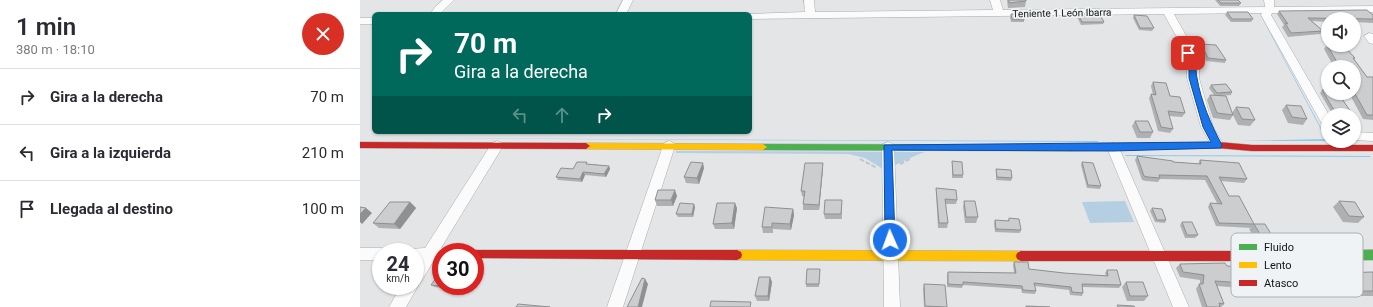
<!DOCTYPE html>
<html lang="es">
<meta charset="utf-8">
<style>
body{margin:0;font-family:Roboto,sans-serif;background:#f7f7f7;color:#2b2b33;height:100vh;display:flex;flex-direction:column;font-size:15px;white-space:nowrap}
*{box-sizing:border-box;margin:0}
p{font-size:13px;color:#7c7c81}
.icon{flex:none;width:22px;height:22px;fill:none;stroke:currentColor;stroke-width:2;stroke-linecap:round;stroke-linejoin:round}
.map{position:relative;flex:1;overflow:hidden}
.side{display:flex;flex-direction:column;background:#fff;width:360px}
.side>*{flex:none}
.hud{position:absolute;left:12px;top:12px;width:380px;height:122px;border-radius:6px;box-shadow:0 1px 3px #0004;background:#00695c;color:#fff;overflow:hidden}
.fabs{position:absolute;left:961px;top:12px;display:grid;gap:8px}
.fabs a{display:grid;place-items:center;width:40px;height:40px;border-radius:50%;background:#fff;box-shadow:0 1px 3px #0004;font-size:20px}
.speed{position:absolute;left:12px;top:243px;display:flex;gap:8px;font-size:20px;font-weight:700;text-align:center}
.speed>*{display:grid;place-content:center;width:52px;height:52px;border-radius:50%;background:#fff;box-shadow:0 1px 3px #0004;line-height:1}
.speed small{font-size:10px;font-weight:400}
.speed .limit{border:6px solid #d22;background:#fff;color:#111}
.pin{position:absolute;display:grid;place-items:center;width:34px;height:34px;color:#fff;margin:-17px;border-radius:8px;box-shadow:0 2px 6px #0006}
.me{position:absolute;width:44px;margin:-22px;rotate:358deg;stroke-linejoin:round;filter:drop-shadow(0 0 3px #0008)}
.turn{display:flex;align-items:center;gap:14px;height:84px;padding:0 16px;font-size:18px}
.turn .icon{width:52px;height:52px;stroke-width:2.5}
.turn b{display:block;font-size:28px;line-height:34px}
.lanes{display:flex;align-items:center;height:38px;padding:0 16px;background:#0003;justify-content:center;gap:20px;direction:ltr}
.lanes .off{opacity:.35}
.round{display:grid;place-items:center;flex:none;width:42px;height:42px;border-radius:21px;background:#f7f7f7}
.overview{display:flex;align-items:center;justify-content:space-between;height:68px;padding:0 16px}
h1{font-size:24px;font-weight:600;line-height:30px}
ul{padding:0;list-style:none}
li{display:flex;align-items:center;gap:12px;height:56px;padding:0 16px;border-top:1px solid #e1e1e2}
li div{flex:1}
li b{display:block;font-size:15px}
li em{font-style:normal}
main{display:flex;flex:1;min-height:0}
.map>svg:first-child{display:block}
.green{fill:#b5cfe2}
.water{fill:#90c7eb}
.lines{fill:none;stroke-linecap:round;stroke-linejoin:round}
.street-casing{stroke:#acadae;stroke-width:1}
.fast-casing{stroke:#acadae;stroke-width:1}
.slow-casing{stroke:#acadae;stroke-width:1}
.jam-casing{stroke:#acadae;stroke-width:1}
.path{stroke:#c5c5c6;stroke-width:2;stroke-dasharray:4.5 2;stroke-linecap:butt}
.street{fill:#fbfbfb;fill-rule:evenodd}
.fast{fill:#4caf50;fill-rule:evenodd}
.slow{fill:#ffc107;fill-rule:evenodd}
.jam{fill:#c62828;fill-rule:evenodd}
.wall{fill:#afb0b2}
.shaded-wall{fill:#8f9091}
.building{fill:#cccdcf;stroke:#8f9091}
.route{fill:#1a73e8;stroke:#114b97}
.labels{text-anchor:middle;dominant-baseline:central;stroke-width:3.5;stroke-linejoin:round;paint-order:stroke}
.far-street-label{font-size:10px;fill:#131415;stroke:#eff3f5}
.key{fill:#eff3f5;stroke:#adb0b2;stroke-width:1}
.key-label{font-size:11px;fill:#131415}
</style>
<main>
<section class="side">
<div class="overview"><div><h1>1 min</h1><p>380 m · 18:10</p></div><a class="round" style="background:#d93025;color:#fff"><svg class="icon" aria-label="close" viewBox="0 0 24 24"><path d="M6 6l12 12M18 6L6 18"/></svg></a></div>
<ul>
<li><svg class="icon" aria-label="right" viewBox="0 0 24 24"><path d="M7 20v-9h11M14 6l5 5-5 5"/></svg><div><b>Gira a la derecha</b></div><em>70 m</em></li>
<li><svg class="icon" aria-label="left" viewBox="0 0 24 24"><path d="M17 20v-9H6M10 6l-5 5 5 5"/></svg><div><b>Gira a la izquierda</b></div><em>210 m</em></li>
<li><svg class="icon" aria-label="arrive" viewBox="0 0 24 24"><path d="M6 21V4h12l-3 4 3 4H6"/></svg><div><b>Llegada al destino</b></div><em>100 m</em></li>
</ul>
</section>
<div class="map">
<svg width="1013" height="307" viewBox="0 0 1013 307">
<rect width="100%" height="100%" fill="#e3e5e7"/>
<g class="green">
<path d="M 316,151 L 565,152 C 550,157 537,166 523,169 L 505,158 L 488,154 L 316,153 Z"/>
<polygon points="765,201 774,222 730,223 722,202"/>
</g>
<g class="water">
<polygon points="900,14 901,15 968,141 881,141 966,139"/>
<polygon points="0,138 738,141 738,142"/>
<polygon points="765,155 1010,156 1011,157 766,156"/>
</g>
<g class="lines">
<defs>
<g id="street">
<polygon points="83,0 94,0 80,14 70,14 76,6"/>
<polygon points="263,0 273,0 266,14 256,14"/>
<polygon points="444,0 454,0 455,12 633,10 630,0 640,0 643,10 905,7 904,0 914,0 914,7 1013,6 1013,12 912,13 911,15 969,115 968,128 964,127 962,124 901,15 902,13 814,14 829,41 839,65 839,78 853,127 864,145 863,148 853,148 841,127 827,78 827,65 819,41 804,14 390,19 390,14 386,14 445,12"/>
<rect x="0" y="18" width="14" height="6"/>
<polygon points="1009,33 1013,34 1013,44 1009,43 1004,36"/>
<polygon points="994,132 1013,133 1013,141 994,140"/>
<polygon points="137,141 142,143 143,146 81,248 88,252 81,252 81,260 74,260 61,282 57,283 58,286 46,307 29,307 41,286 55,286 55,263 57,260 55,260 55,252 48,252 50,249 65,248 132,143"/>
<polygon points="309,141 314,143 315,146 263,307 247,307 303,146 304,143"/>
<polygon points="528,142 533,144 534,147 540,307 524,307 522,147 523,144"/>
<polygon points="753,143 758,145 759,148 829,307 813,307 747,148 748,145"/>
<polygon points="0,248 21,248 26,249 28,252 21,252 21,260 0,260"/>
</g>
<g id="fast">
<polygon points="403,144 711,145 715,148 711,151 403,150 399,147"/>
<polygon points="1013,250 1013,260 884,261 880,259 879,256 880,253 884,251"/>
</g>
<g id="slow">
<polygon points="226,143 403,144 407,147 403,150 226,149 222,146"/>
<polygon points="377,250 661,251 665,253 666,256 665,259 661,261 377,260 373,258 372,255 373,252"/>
</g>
<g id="jam">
<polygon points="0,142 226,143 230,146 226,149 0,148"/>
<polygon points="858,142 892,145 1013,145 1013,151 892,151 858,148 711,151 707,148 711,145"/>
<polygon points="115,250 377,250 381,252 382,255 381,258 377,260 115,258 115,252 111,252"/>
<polygon points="661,251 884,251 888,253 889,256 888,259 884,261 661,261 657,259 656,256 657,253"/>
</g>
</defs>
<use href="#street" class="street-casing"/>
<use href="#fast" class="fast-casing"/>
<use href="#slow" class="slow-casing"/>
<use href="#jam" class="jam-casing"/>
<g class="path">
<polyline points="500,159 517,168"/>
<polyline points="540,164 550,159"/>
</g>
<use href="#street" class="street"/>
<use href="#fast" class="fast"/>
<use href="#slow" class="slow"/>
<use href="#jam" class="jam"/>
</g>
<g class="wall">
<polygon points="647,0 666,0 666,1 665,7 648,8"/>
<polygon points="855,0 878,0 881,3 879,6 860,6"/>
<polygon points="919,11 1012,15 1013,14 1013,23 994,22 994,19 968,19 968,22 952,21 963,31 960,34 928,37 922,27 924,25 917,14"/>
<polygon points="867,12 893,19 891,22 871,22 865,15"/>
<polygon points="651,14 664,20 664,22 651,22 650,17"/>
<polygon points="718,14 744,22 743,24 721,25 717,17"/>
<polygon points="774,15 794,28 792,31 779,30 773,18"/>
<polygon points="841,44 866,60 865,63 846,61 840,47"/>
<polygon points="967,45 995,58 994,60 1007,77 1013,77 1013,120 1003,119 989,93 994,93 994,67 974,67 964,49"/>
<polygon points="793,82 810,96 825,113 822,117 809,116 813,129 810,133 798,131 789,98 791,94 793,95 791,86"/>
<polygon points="851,85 872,92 871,95 860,96 872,113 876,107 895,120 890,126 878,125 873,115 870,120 853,118 847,100 850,95 854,95 849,88"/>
<polygon points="964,88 993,115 973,115 960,93"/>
<polygon points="926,105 947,119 943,125 928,123 922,110"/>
<polygon points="775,121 793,132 790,138 777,138 772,126"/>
<polygon points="777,156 813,162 838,164 840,160 887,179 884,183 861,181 869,196 894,224 914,239 909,244 898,244 889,229 891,228 856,226 848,207 850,203 857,203 845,180 800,179 798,182 786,181 782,180 775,160"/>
<polygon points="592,161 603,175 603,178 592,178"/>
<polygon points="722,162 741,186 740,189 727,188 721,165"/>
<polygon points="229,164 249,166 250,169 246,177 225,175 222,182 198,180 196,177 213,169"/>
<polygon points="344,168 339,184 326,183 324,177"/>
<polygon points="463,168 459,210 443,210 443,204 444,197 442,196 441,191"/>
<polygon points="636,169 652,178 651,181 636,180"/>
<polygon points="576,188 597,200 596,204 585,204 588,223 587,228 578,228 576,193"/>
<polygon points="317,196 313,206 297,206 295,200"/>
<polygon points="604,201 618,217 616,223 605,223 603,207"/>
<polygon points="979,201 1004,217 998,223 983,222 973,207"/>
<polygon points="50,202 56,208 40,229 19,228 13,223"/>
<polygon points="482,206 482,219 465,219 464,214"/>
<polygon points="335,207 333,217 318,217 316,214"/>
<polygon points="377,208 374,229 355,229 353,224"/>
<polygon points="792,208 806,220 805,223 795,222 790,211"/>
<polygon points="433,209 434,215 431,230 413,229 413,233 403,233 402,227"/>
<polygon points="649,218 661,230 660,233 635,232 634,223 635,220 648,221"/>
<polygon points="822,222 838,235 835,238 825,238 820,225"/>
<polygon points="654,262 669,269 704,273 746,276 745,273 747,270 761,285 759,288 722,287 723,293 722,296 710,295 709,290 675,286 676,291 675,294 662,293 661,289 603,285 602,288 587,287 587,275 588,272 654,273 653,265"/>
<polygon points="820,264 867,266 884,283 880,288 857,286 864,304 861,307 842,307 836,289 839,284 840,284 840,280 820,277 816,268"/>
<polygon points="460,269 459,287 446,287 446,284"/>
<polygon points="904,269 975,273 1013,272 1013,296 983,296 980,290 953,288 948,293 928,292 924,296 910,295 899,273"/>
<polygon points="81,271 81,286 93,286 91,289 74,287 71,285"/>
<polygon points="412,282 409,301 397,301 395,296"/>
<polygon points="766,282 788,296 784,301 767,301 762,287"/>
<polygon points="564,284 587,307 564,307 563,289"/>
</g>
<g class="shaded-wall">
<polygon points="343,163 344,168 339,184 337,178"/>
<polygon points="463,163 463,168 459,210 459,205"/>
<polygon points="249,166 250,169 246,177 244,174"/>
<polygon points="223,172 225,175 222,182 220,179"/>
<polygon points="315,190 317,196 313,206 311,200"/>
<polygon points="50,202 56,208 40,229 34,224"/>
<polygon points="375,203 377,208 374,229 372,223"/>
<polygon points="334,204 335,207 333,217 332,214"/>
<polygon points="6,208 12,213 2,224 0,222 0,214"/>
<polygon points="433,209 434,215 431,230 430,224"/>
<polygon points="410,277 412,282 409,301 408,296"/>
<polygon points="285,279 288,284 282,307 278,307"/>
<polygon points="88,286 93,286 91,289"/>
</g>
<g class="building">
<polygon points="649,0 666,0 666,1 649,3"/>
<polygon points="858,0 878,0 881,3 861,3"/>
<polygon points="1007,10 1013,15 1013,19 948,18 963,31 931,33 925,23 928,24 919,11"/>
<polygon points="867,12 888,12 893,19 872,19"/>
<polygon points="739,13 744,22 722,22 718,14"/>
<polygon points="651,14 663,14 664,20 652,19"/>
<polygon points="774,15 787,16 794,28 780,28"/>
<polygon points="841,44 856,45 866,60 848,58"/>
<polygon points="967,45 983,45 995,58 993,58 1007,77 1013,77 1013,115 1007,115 994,92 994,67 980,67"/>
<polygon points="793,82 806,83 810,96 820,97 825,113 808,111 813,129 801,127 791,94 796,95"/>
<polygon points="866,84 872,92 857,93 851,85"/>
<polygon points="964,88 968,88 968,93 978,93 993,115 977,115 962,90 966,90"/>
<polygon points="850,95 866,96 873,115 857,113"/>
<polygon points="926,105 941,106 947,119 932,117"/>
<polygon points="876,107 889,108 895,120 882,119"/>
<polygon points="994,116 997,120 994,120"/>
<polygon points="775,121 788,121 793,132 780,132"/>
<polygon points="777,156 813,161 813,162 841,164 840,160 879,163 887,179 859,177 869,196 879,196 894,224 859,223 850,203 862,204 847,176 799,175 800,178 788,177 784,176"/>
<polygon points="592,161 602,162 603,175 593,175"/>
<polygon points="217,162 227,162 226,164 249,166 244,174 223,172 220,179 196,177 201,168 213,169"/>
<polygon points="331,162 343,163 337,178 324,177"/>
<polygon points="722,162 733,163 741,186 728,185"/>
<polygon points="445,163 463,163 459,205 443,204 445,191 441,191"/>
<polygon points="636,169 651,170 652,178 637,177"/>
<polygon points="576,188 596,190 597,200 585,199 588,223 579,223"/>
<polygon points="298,190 315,190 311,200 295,200"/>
<polygon points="465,200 482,200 481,214 464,214"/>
<polygon points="604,201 615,201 618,217 606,217"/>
<polygon points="979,201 995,202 1004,217 989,216"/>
<polygon points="30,202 50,202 34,224 13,223"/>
<polygon points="320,203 334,204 332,214 316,214"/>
<polygon points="357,203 375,203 372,223 353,224"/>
<polygon points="0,207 6,208 0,214"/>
<polygon points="405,207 433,209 430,224 412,223 412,227 402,227"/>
<polygon points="792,208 802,209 806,220 797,220"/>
<polygon points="649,218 659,219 661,230 636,229 635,220 649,221"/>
<polygon points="822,222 832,222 838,235 827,235"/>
<polygon points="894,224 905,224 914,239 903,239"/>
<polygon points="654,262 668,262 669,269 704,273 748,276 747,270 757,270 761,285 722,284 723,293 712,292 711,287 674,283 676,291 663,290 662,286 603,282 603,285 588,284 588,272 656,273"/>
<polygon points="865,263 867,266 877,267 884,283 855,281 864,304 859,303 860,307 847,307 839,284 843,284 844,275 823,272 820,264"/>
<polygon points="447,269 460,269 459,284 446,284"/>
<polygon points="904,269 975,273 1013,272 1013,291 989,291 986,285 950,282 953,288 927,287 929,291 916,290"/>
<polygon points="81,271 81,286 71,285"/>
<polygon points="399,277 410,277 408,296 395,296"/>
<polygon points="282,278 285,279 278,307 267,307"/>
<polygon points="766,282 783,282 788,296 770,296"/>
<polygon points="564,284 585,285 587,307 565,306"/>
<polygon points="351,301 391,302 390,307 350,307"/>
<polygon points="158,304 190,307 156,307"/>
<polygon points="757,305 774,306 775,307 758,307"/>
<polygon points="666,306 690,307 666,307"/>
</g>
<path class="route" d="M 828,50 C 838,54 835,70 837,78 C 841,101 851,125 862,145 L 861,148 L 753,151 L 532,150 L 535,240 L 530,245 L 526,244 L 525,240 L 524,145 L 851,142 L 843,127 L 829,78 L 829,65 L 825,53 Z"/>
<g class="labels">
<g class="far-street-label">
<text transform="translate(702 13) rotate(-1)">Teniente 1 León Ibarra</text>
</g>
</g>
<rect x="871" y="233" width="132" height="64" rx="6" class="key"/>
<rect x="879" y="244" width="18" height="6" fill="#4caf50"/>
<rect x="879" y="262" width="18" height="6" fill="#ffc107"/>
<rect x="879" y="280" width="18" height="6" fill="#c62828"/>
<g class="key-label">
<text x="904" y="251">Fluido</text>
<text x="904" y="269">Lento</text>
<text x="904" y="287">Atasco</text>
</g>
</svg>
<div class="fabs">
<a><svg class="icon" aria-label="sound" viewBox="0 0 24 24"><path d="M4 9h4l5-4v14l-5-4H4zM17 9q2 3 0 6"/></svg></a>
<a><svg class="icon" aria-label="search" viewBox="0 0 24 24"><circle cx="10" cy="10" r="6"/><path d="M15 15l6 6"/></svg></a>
<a><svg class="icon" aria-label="layers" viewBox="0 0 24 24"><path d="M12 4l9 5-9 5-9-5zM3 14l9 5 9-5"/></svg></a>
</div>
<div class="speed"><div>24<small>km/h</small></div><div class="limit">30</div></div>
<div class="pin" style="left:828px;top:53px;background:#d93025"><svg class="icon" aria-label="arrive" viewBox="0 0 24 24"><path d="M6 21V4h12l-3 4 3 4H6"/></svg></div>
<svg class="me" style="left:530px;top:240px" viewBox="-20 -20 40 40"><circle r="17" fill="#1a73e8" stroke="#fff" stroke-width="3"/><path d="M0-11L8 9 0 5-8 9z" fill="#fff"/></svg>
<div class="hud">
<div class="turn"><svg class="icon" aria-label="right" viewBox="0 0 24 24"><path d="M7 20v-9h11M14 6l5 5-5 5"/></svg><div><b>70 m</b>Gira a la derecha</div></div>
<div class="lanes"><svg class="icon off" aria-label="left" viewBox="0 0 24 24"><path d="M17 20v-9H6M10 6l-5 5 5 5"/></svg><svg class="icon off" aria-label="ahead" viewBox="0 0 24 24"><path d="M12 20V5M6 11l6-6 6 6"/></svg><svg class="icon" aria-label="right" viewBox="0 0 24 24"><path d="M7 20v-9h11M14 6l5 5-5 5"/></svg></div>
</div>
</div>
</main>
